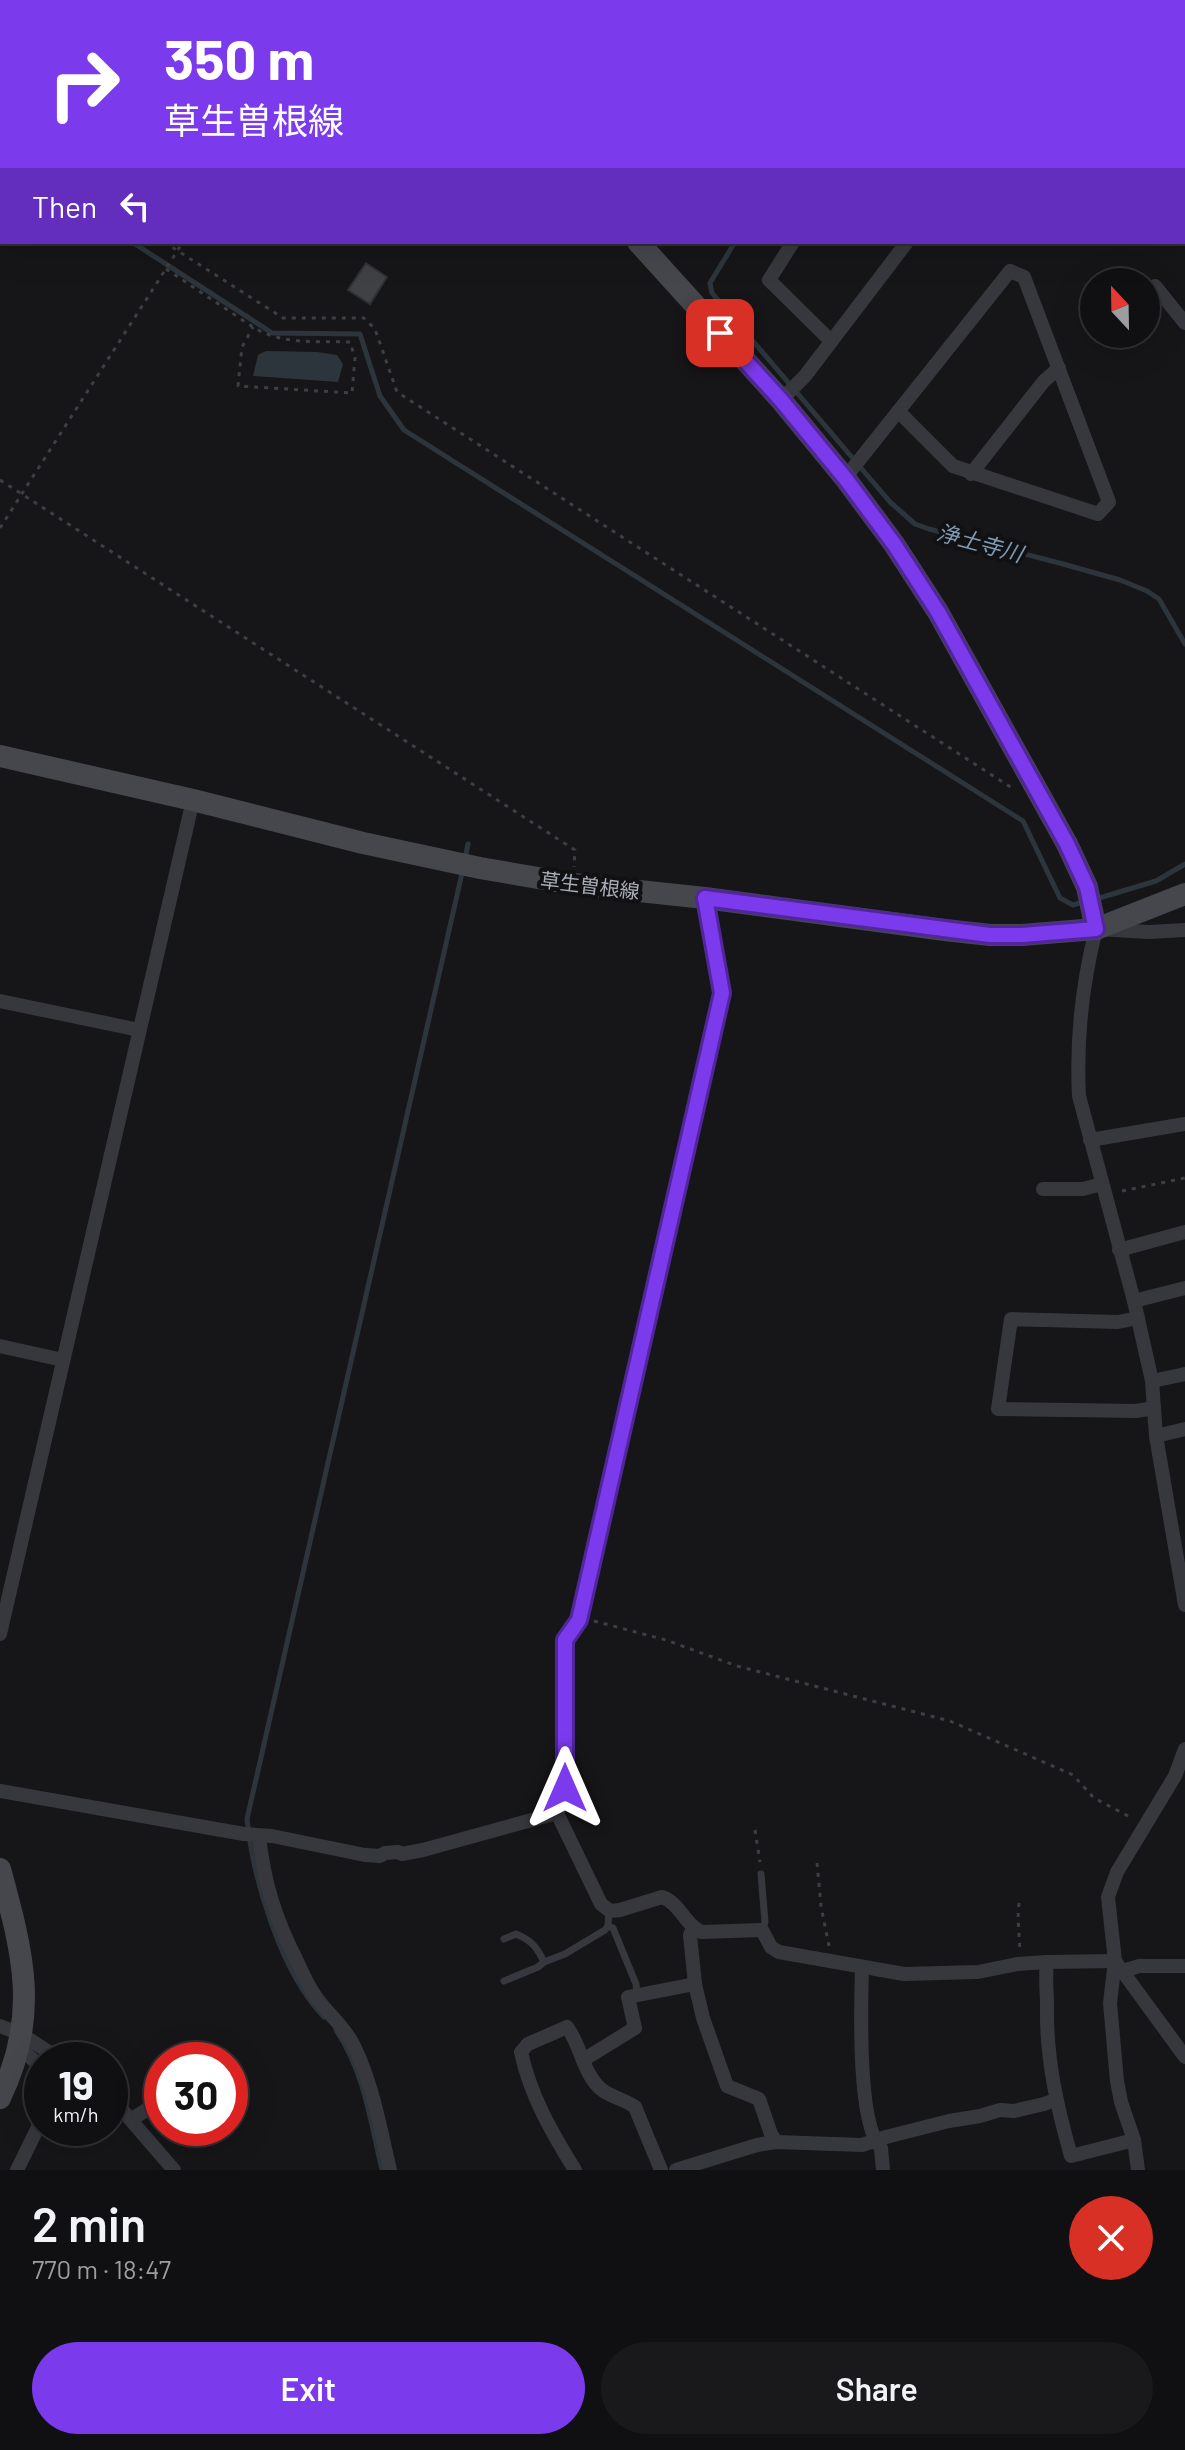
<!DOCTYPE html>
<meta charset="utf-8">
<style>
body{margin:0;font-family:Barlow,"Noto Sans JP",sans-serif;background:#19191b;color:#f1f3f6;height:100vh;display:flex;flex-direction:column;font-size:30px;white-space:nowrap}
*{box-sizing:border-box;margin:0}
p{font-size:26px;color:#9c9d9f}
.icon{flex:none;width:44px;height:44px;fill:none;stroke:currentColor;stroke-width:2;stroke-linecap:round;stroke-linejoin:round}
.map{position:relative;height:2170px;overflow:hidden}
.drawer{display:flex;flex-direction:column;background:#101012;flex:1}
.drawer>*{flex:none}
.top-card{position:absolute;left:0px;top:0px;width:1186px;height:244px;box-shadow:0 8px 32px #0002,0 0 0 2px #303032;background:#7c3aed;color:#fff;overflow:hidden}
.needle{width:52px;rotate:338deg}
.controls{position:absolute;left:1080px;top:268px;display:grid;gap:16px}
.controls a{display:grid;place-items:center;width:80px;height:80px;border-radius:50%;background:#101012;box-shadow:0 8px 32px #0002,0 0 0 2px #303032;font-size:40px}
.speed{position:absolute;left:24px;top:2042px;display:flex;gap:16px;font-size:40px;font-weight:700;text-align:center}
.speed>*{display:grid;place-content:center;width:104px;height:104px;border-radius:50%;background:#101012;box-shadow:0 8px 32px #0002,0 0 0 2px #303032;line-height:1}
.speed small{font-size:20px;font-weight:400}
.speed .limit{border:12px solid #d22;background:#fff;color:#111}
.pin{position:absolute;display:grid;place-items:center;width:68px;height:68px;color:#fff;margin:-34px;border-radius:16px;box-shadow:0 4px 12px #0006}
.me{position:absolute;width:88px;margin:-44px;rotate:0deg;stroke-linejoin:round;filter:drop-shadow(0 0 6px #0008)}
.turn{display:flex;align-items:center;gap:28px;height:168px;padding:0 32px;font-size:36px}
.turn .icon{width:104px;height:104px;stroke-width:2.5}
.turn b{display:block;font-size:56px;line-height:68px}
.then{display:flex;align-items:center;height:76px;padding:0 32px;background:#0003;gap:16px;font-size:30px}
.round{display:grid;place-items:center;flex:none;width:84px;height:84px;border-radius:42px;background:#19191b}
.head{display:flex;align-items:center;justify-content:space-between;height:136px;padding:0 32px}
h1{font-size:48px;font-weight:600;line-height:60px}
.primary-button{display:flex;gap:16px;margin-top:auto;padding:16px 32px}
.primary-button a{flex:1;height:92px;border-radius:48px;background:#7c3aed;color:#fff;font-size:32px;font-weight:600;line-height:92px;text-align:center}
.primary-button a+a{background:#19191b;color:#f1f3f6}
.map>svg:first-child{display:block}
.water{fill:#2c353c}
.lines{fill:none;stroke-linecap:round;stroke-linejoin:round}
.stream{stroke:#2c353c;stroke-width:5}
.river{stroke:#2c353c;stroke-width:32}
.building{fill:#404145;stroke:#303034;stroke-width:2}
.path{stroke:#3d3f44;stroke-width:3;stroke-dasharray:4 6;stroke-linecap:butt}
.lane{stroke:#37383d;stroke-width:7}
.street{stroke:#37383d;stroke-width:14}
.secondary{stroke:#45474d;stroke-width:22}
.route-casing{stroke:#51269a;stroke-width:20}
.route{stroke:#7c3aed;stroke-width:14}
.labels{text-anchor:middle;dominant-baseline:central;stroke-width:8;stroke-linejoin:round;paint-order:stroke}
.street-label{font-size:20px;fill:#a8adb8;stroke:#111113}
.water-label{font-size:22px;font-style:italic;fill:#7f9bb3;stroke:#111113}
</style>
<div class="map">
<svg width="1185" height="2170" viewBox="0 0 1185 2170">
<rect width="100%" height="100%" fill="#161618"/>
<polygon class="water" points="266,351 317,352 337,355 343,364 338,382 253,376 258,355"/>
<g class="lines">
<g class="stream">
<polyline points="832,0 836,2"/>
<polyline points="0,157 2,158"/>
<polyline points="132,242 272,333 360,334 380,396 404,430 1023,821 1060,898 1073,905 1086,901"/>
<polyline points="735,242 710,283 712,293 890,502 915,524 929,529 1063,564 1120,580 1147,591 1159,599 1185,644"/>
<polyline points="465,859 468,844"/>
<polyline points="1096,899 1156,881 1185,864"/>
<path d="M 324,2017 C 281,1973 253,1879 247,1819 L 463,869"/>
<path d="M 336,2030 C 364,2071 371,2123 382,2170"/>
</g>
<g class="river">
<polyline points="1159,0 1161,2"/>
<polyline points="1184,31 1185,33"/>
</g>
</g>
<polygon class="building" points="366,263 387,277 370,304 348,290"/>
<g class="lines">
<g class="path">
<polyline points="339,2 340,0"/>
<polyline points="0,137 2,138"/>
<polyline points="164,242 283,318 364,318 375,329 397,392 1012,788"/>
<path d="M 166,269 L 253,327 C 281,345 317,341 350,342 L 355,358 L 352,393 L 238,386 L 242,347 L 253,327"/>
<polyline points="0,480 575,850 574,867"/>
<polyline points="0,528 183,242"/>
<polyline points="1122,1191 1185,1178"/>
<polyline points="594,1621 666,1640 737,1666 950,1721 1073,1775 1094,1798 1130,1817"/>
<polyline points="755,1830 760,1862"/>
<polyline points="817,1863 821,1906 829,1946"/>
<polyline points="1019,1903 1018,1918 1020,1950"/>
</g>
<g class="lane">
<polyline points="761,1874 765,1922 762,1930"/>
<polyline points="608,1926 613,1928 636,1984 637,1994"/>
<path d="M 504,1939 L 516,1934 C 531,1940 537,1947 544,1962 L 565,1954 L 605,1930 L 608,1926 L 609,1910"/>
<polyline points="504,1981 538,1967 544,1962"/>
</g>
<g class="street">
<polyline points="793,242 769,280 831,341"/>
<polyline points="1155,286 1185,323"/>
<polyline points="781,400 805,376 907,242"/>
<polyline points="971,474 1044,381 1059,368"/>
<polyline points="845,478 1010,271 1024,277 1109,502 1098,514 953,466 899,412"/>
<path d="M 1185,930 L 1149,932 L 1096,929 C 1082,985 1076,1039 1079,1096 L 1134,1301 L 1152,1381 L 1156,1436 L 1185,1605"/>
<polyline points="0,1001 139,1030"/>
<polyline points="1090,1140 1185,1124"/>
<polyline points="1043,1189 1083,1189 1102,1184"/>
<polyline points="1119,1250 1185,1232"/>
<polyline points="1134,1301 1185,1288"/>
<polyline points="1138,1318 1118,1322 1011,1319 998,1409 1136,1411 1154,1408"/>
<polyline points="0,1346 63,1360"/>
<polyline points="1152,1381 1185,1374"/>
<polyline points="1156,1436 1185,1429"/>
<polyline points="0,1634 193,800"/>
<polyline points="0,1791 244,1834 272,1836 365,1855 380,1856 385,1853 398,1852 402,1854 423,1850 557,1813 564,1801 565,1788 565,1640 579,1620 722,993 705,898"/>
<path d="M 557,1813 L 601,1904 L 610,1911 L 620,1910 L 662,1897 C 680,1903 684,1924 701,1932 L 762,1930 L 771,1947 L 779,1952 L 904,1974 L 978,1972 L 1017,1964 L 1047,1962 L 1115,1961"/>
<path d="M 259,1836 C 264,1882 275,1918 296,1959 C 302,1972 308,1986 316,1997 C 328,2014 345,2027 354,2046 C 373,2085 380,2128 390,2170"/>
<polyline points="693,1928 690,1935 695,1984 703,2018 727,2086 759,2099 771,2134 776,2142"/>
<polyline points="1115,1961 1185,2057"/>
<path d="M 1047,1962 C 1045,1977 1047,1992 1047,2006 C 1046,2058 1057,2107 1071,2156 L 1134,2140"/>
<path d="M 862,1968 C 861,2004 857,2124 881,2148 L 883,2170"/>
<polyline points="1123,1971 1139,1966 1185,1966"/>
<polyline points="0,2026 21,2034 61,2060"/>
<polyline points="19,2048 42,2067"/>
<polyline points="583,2060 635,2028 628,1997 695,1984"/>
<polyline points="110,2096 174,2170"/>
<polyline points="132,2119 162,2100"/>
<polyline points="17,2170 42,2119"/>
<path d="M 575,2170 C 552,2133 530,2095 521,2052 L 528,2044 L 567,2027 C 581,2045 583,2074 601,2089 C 610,2097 624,2099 635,2107 L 661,2170"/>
<polyline points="676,2170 757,2145 776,2142 862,2145 886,2137 949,2121 980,2116 1000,2110 1014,2111 1044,2104 1055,2100"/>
<polyline points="1138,2170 1134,2140 1121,2102 1117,2081 1110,2003 1115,1961 1108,1897 1117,1872 1175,1776 1185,1749"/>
</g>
<g class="secondary">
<polyline points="307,0 310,2"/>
<polyline points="638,242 781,400 845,478 894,544 938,612 1067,844 1087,887 1096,929"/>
<polyline points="0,756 193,800 363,843 480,868 573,884 705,898 945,930 990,935 1022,935 1096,929 1185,894"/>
<path d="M 0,1869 C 23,1954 40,2015 0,2098"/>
</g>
</g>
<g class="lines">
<defs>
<polyline id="route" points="565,1788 565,1640 579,1620 722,993 705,898 990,935 1022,935 1096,929 1087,887 1067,844 938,612 894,544 845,478 781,400 720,333"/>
</defs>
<use href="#route" class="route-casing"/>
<use href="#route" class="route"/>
</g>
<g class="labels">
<g class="street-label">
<text transform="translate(590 885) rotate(7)">草生曽根線</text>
</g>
<g class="water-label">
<text transform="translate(980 542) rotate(15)">浄土寺川</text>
</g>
</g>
</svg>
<div class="controls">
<a><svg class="needle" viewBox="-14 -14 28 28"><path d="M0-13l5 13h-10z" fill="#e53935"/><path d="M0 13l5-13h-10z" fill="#9c9d9f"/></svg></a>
</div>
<div class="speed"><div>19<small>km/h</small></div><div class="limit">30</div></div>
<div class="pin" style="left:720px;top:333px;background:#d93025"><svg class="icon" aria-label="arrive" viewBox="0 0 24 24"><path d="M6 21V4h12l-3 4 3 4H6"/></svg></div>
<svg class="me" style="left:565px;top:1788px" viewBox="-20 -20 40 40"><path d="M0-17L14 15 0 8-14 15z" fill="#7c3aed" stroke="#fff" stroke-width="4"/></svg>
<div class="top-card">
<div class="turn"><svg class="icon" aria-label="right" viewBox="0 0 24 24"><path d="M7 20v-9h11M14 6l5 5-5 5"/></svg><div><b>350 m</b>草生曽根線</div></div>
<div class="then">Then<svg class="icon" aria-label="left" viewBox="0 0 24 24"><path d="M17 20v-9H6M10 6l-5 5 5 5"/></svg></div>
</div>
</div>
<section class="drawer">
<div class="head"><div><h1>2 min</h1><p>770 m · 18:47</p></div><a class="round" style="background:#d93025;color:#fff"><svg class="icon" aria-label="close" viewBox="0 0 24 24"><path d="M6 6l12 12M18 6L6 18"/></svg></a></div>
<div class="primary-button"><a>Exit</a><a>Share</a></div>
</section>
